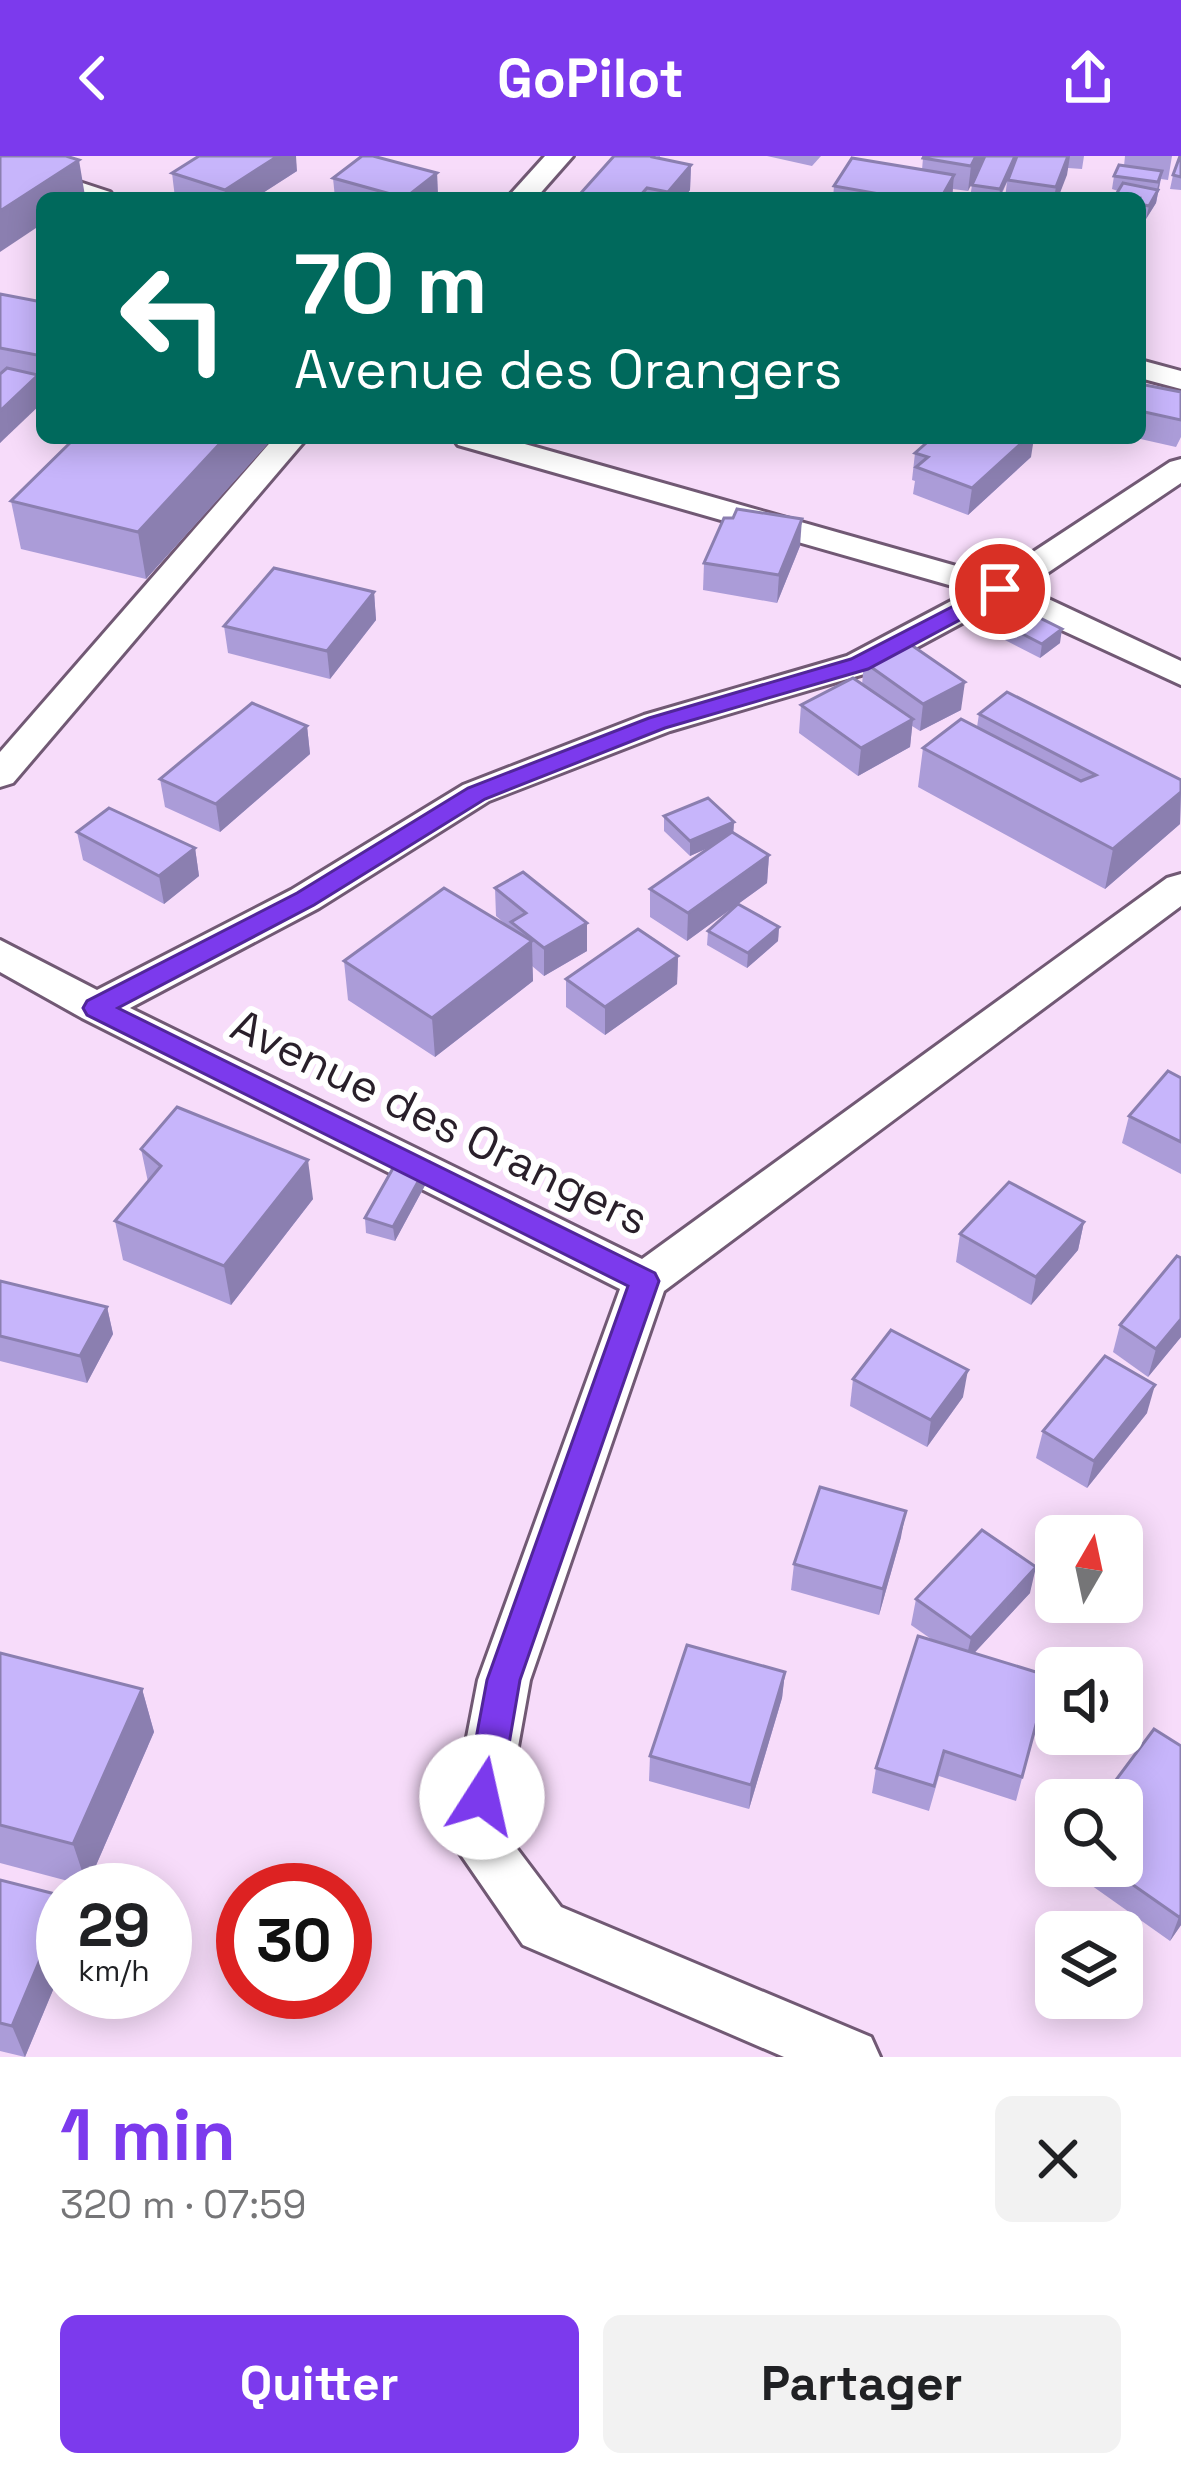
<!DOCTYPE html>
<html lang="fr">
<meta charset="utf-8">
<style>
body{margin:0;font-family:"Space Grotesk",sans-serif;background:#f2f2f2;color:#202124;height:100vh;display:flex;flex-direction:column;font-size:45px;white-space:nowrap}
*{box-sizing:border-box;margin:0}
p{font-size:39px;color:#757577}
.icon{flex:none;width:66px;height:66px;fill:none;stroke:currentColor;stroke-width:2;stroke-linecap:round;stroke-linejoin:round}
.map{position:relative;height:1901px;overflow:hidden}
.details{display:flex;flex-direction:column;background:#fff;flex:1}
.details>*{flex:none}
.guide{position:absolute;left:36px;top:36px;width:1110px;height:252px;border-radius:18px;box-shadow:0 6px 30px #0003;background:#00695c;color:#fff;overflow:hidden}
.needle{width:78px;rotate:9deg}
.fabs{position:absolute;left:1035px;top:1359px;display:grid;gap:24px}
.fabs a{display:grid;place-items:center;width:108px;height:108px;border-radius:18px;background:#fff;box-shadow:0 6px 30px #0003;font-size:60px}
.speed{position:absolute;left:36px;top:1707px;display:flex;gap:24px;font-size:60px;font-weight:700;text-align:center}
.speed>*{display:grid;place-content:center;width:156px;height:156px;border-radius:50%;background:#fff;box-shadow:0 6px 30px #0003;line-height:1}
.speed small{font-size:30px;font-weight:400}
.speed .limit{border:18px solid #d22;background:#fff;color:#111}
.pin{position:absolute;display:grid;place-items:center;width:102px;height:102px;color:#fff;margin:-51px;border:6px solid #fff;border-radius:50%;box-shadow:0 3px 12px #0007}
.me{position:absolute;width:132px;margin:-66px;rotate:10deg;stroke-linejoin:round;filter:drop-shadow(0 0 9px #0008)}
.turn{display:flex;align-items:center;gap:42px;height:252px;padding:0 60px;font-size:54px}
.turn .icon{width:156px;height:156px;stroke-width:2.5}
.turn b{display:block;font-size:84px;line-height:102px}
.round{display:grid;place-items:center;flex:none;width:126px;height:126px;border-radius:18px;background:#f2f2f2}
.head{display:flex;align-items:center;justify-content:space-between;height:204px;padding:0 60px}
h1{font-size:72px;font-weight:700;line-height:90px;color:#7c3aed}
.button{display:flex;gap:24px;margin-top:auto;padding:24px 60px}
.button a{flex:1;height:138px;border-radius:18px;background:#7c3aed;color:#fff;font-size:48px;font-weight:700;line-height:138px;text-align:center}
.button a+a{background:#f2f2f2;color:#202124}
header{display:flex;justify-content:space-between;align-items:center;height:156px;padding:0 60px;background:#7c3aed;color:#fff;font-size:54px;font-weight:700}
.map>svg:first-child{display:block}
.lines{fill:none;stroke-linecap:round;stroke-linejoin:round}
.street-casing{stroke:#715974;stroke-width:6}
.street{fill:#fff;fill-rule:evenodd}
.wall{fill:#ab9cd8}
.shaded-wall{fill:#8b7fb0}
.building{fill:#c7b5fb;stroke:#8b7fb0;stroke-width:3}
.route{fill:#7c3aed;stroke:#51269a;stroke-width:3}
.labels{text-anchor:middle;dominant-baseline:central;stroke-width:12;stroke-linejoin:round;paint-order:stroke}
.street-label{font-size:45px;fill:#291f2a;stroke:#fff}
</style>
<header><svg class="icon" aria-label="back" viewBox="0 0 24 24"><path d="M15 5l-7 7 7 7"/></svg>GoPilot<svg class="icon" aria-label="share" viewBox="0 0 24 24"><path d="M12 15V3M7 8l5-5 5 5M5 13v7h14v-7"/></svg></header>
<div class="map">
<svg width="1181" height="1901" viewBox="0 0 1181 1901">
<rect width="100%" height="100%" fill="#f7dcfa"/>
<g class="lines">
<defs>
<g id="street">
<polygon points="0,0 110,36 114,42 73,42 0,17"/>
<polygon points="545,0 573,0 536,42 507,42"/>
<polygon points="1140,204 1181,215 1181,233 1140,222"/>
<polygon points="274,282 307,282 13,627 0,631 0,596"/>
<polygon points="453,282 504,282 995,421 1170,306 1181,303 1181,327 1025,432 1181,505 1181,529 1001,446 871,516 670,575 489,645 319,752 130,852 642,1103 1167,722 1181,718 1181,750 664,1135 530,1524 503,1674 561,1751 871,1881 880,1901 784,1901 523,1789 448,1680 478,1524 620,1133 82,862 0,816 0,784 97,834 291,734 463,629 644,559 847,500 970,435 458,289"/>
</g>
</defs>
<use href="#street" class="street-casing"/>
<use href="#street" class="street"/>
</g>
<g class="wall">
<polygon points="614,0 660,0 660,3 691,9 690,34 684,42 580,42 580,38"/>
<polygon points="767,0 821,0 812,10"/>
<polygon points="985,0 968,35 953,33 952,42 833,42 834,30 922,14 923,2"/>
<polygon points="985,0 1084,0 1082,13 1068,12 1058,42 1005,42 1007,26 1000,42 970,42 972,29"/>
<polygon points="1125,0 1172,0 1168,24 1161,23 1156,47 1146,63 1140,62 1140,42 1112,33 1114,20 1124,10"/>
<polygon points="1181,0 1181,34 1170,33 1173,19"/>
<polygon points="297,15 255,42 175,42 172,17"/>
<polygon points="437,17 438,42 335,42 333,22"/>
<polygon points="0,138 42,146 42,237 0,287"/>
<polygon points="1140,228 1181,236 1181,281 1176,291 1136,282 1140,282"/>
<polygon points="75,282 273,282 146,423 21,393 11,345"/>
<polygon points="915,297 1031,301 968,359 913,338 915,325 912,324"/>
<polygon points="733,362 800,390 777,447 703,434 704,407"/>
<polygon points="374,436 376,464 330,523 228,497 224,470"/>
<polygon points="976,454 1060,487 1040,502 974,468"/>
<polygon points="864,506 961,554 920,575 912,570 910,591 858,620 799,577 801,549 862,529"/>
<polygon points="979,558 1181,624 1180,668 1105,733 918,631 923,592 977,571"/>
<polygon points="307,570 310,598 220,676 165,651 160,623"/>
<polygon points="664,660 734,666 733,677 769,699 767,727 738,748 779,771 778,785 747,812 707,789 708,775 736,749 687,785 650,761 650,733 711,690 690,700 664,675"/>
<polygon points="77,676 195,692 199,720 164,748 83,704"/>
<polygon points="495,732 587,767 587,795 544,820 532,810 533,825 435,901 348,844 344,805 511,773 496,760"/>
<polygon points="678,800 677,828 605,879 566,851 566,823"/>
<polygon points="1181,922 1181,1018 1122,987 1129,960"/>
<polygon points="141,993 313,1043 231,1149 123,1104 115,1065 148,1026"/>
<polygon points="429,1006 430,1020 395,1085 366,1077 365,1062"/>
<polygon points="1084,1066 1078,1094 1031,1149 956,1106 960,1078"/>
<polygon points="1181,1102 1181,1181 1148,1221 1113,1196 1120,1169"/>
<polygon points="0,1125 107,1151 113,1178 87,1227 0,1205"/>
<polygon points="853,1223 963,1241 927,1291 850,1250"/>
<polygon points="1147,1257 1087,1332 1036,1302 1043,1275"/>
<polygon points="901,1381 879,1459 791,1434 794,1408"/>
<polygon points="1030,1437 974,1497 1049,1520 1016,1645 939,1620 929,1655 872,1637 876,1612 934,1485 911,1469 916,1443"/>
<polygon points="0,1497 142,1533 154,1576 87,1730 0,1707"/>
<polygon points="785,1516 782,1542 749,1653 649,1625 650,1600"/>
<polygon points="1181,1590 1181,1769 1170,1785 1064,1710 1122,1710"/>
<polygon points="0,1724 63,1810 25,1901 0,1895"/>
</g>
<g class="shaded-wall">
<polygon points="278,0 296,0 297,15 255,42 225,42 225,34"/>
<polygon points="976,0 985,0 968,35 971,10"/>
<polygon points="1015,0 1015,9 999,42 1000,33"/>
<polygon points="1068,0 1070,0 1067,19 1058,42 1054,42 1056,31"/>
<polygon points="79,4 85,40 81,42 42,42 42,68 0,96 0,55"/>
<polygon points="691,9 690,34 684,42 668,42 668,36"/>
<polygon points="1162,15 1156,47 1146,63 1149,50 1156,37"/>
<polygon points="437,17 438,42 405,42"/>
<polygon points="954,19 952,42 941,42"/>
<polygon points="38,219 42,247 0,287 0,255"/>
<polygon points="225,282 273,282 146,423 138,376"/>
<polygon points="1027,282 1034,282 1031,301 968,359 972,332"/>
<polygon points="802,363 800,390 777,447 779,419"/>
<polygon points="374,436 376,464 330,523 327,495"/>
<polygon points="1062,473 1060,487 1040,502 1042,488"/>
<polygon points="965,526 961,554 920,575 923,548"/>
<polygon points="913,563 910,591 858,620 861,592"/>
<polygon points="307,570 310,598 220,676 216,648"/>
<polygon points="1181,636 1180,668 1105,733 1113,693"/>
<polygon points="734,666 733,681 690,700 690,685"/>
<polygon points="195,692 199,720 164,748 159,720"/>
<polygon points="769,699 767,727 687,785 688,757"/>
<polygon points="587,767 587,795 544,820 544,792"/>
<polygon points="779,771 778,785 747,812 748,797"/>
<polygon points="532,785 533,825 435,901 432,862"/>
<polygon points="678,800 677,828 605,879 605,851"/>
<polygon points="308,1004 313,1043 231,1149 224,1110"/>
<polygon points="429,1006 430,1020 395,1085 393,1071"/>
<polygon points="1084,1066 1078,1094 1031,1149 1036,1121"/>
<polygon points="107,1151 113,1178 87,1227 80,1200"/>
<polygon points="1181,1163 1181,1181 1148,1221 1156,1193"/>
<polygon points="968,1214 963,1241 927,1291 931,1264"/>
<polygon points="1155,1229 1147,1257 1087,1332 1094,1305"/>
<polygon points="906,1355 901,1381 879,1459 883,1433"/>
<polygon points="1036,1411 1030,1437 965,1507 971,1482"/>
<polygon points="785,1516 782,1542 749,1653 751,1629"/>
<polygon points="142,1533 154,1576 87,1730 73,1688"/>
<polygon points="63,1749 63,1810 25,1901 12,1870"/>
<polygon points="1181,1759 1181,1769 1170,1785 1179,1761"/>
</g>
<g class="building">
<polygon points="0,0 66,0 79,4 0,55"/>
<polygon points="199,0 278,0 225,34 172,17"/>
<polygon points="362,0 373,0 437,17 405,42 333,22"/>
<polygon points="614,0 654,0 653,1 691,9 668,36 647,32 638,42 600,42 580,38"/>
<polygon points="924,0 976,0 971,10 923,2"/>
<polygon points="985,0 1015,0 1000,33 972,29"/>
<polygon points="1017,0 1068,0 1056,31 1008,24"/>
<polygon points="1180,0 1181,0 1181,21 1173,19"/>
<polygon points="852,2 954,19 941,42 902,42 834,30"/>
<polygon points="1119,9 1162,15 1158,26 1114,20"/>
<polygon points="1123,27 1158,34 1149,50 1140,48 1140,42 1114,42"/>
<polygon points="0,138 42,146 42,200 0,192"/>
<polygon points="7,212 38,219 0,255 0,218"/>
<polygon points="1140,228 1181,236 1181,264 1140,255"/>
<polygon points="75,282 225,282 138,376 11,345"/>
<polygon points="932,282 1027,282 972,332 916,311 928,301 915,297"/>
<polygon points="737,353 802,363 779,419 704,407 724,362 733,362"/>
<polygon points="274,412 374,436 327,495 224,470"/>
<polygon points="996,440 1062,473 1042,488 976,454"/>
<polygon points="907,486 965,526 923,548 864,506"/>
<polygon points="853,522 913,563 861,592 801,549"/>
<polygon points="1007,536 1181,624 1181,636 1113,693 923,592 961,563 1081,625 1096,619 979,558"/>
<polygon points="252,547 307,570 216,648 160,623"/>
<polygon points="708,642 734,666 690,685 664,660"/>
<polygon points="109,652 195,692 159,720 77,676"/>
<polygon points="732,676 769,699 688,757 650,733"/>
<polygon points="523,716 587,767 544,792 511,766 526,757 495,732"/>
<polygon points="444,732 532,785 432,862 344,805"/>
<polygon points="738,748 779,771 748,797 708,775"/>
<polygon points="638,773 678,800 605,851 566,823"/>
<polygon points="1168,915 1181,922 1181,986 1129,960"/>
<polygon points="177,951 308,1004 224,1110 115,1065 161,1010 141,993"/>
<polygon points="401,998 429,1006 393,1071 365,1062"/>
<polygon points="1009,1026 1084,1066 1036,1121 960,1078"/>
<polygon points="1177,1100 1181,1102 1181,1163 1156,1193 1120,1169"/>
<polygon points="0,1125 107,1151 80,1200 0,1180"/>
<polygon points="891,1174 968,1214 931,1264 853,1223"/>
<polygon points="1105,1200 1155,1229 1094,1305 1043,1275"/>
<polygon points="820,1331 906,1355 883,1433 794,1408"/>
<polygon points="982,1374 1036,1411 971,1482 916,1443"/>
<polygon points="918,1480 1049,1520 1022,1621 944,1595 934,1630 876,1612"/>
<polygon points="687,1489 785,1516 751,1629 650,1600"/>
<polygon points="0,1497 142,1533 73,1688 0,1669"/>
<polygon points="1154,1573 1181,1590 1181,1759 1179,1761 1106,1710 1122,1710 1122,1644 1101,1644"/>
<polygon points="0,1724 63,1740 63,1749 12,1870 0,1867"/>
</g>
<polygon class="route" points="1000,426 1008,428 1008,438 868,513 665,572 485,643 314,749 118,852 655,1117 659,1125 520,1524 500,1641 495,1653 482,1657 470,1653 465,1641 487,1524 628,1130 87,859 83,852 87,845 297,737 468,632 649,562 851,503"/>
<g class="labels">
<g class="street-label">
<text transform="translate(440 966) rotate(26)">Avenue des Orangers</text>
</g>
</g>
</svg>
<div class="fabs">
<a><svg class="needle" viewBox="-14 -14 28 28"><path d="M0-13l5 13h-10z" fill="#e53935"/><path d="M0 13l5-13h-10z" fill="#757577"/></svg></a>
<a><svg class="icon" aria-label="sound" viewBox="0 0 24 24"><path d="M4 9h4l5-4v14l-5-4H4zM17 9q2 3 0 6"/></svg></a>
<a><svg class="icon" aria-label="search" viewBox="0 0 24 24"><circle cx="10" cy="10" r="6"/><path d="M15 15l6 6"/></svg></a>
<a><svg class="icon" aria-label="layers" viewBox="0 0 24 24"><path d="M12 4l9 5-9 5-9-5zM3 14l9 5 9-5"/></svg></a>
</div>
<div class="speed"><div>29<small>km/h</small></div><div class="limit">30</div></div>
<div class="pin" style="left:1000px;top:433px;background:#d93025"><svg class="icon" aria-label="arrive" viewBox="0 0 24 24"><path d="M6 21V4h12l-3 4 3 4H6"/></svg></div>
<svg class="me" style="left:482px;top:1641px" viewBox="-20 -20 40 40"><circle r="19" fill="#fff"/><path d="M0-13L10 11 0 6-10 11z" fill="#7c3aed"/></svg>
<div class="guide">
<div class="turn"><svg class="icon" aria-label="left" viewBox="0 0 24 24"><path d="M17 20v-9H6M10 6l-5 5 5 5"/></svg><div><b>70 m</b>Avenue des Orangers</div></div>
</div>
</div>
<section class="details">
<div class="head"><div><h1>1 min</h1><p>320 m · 07:59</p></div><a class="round"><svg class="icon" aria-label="close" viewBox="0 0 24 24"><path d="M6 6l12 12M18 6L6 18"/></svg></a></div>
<div class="button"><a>Quitter</a><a>Partager</a></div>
</section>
